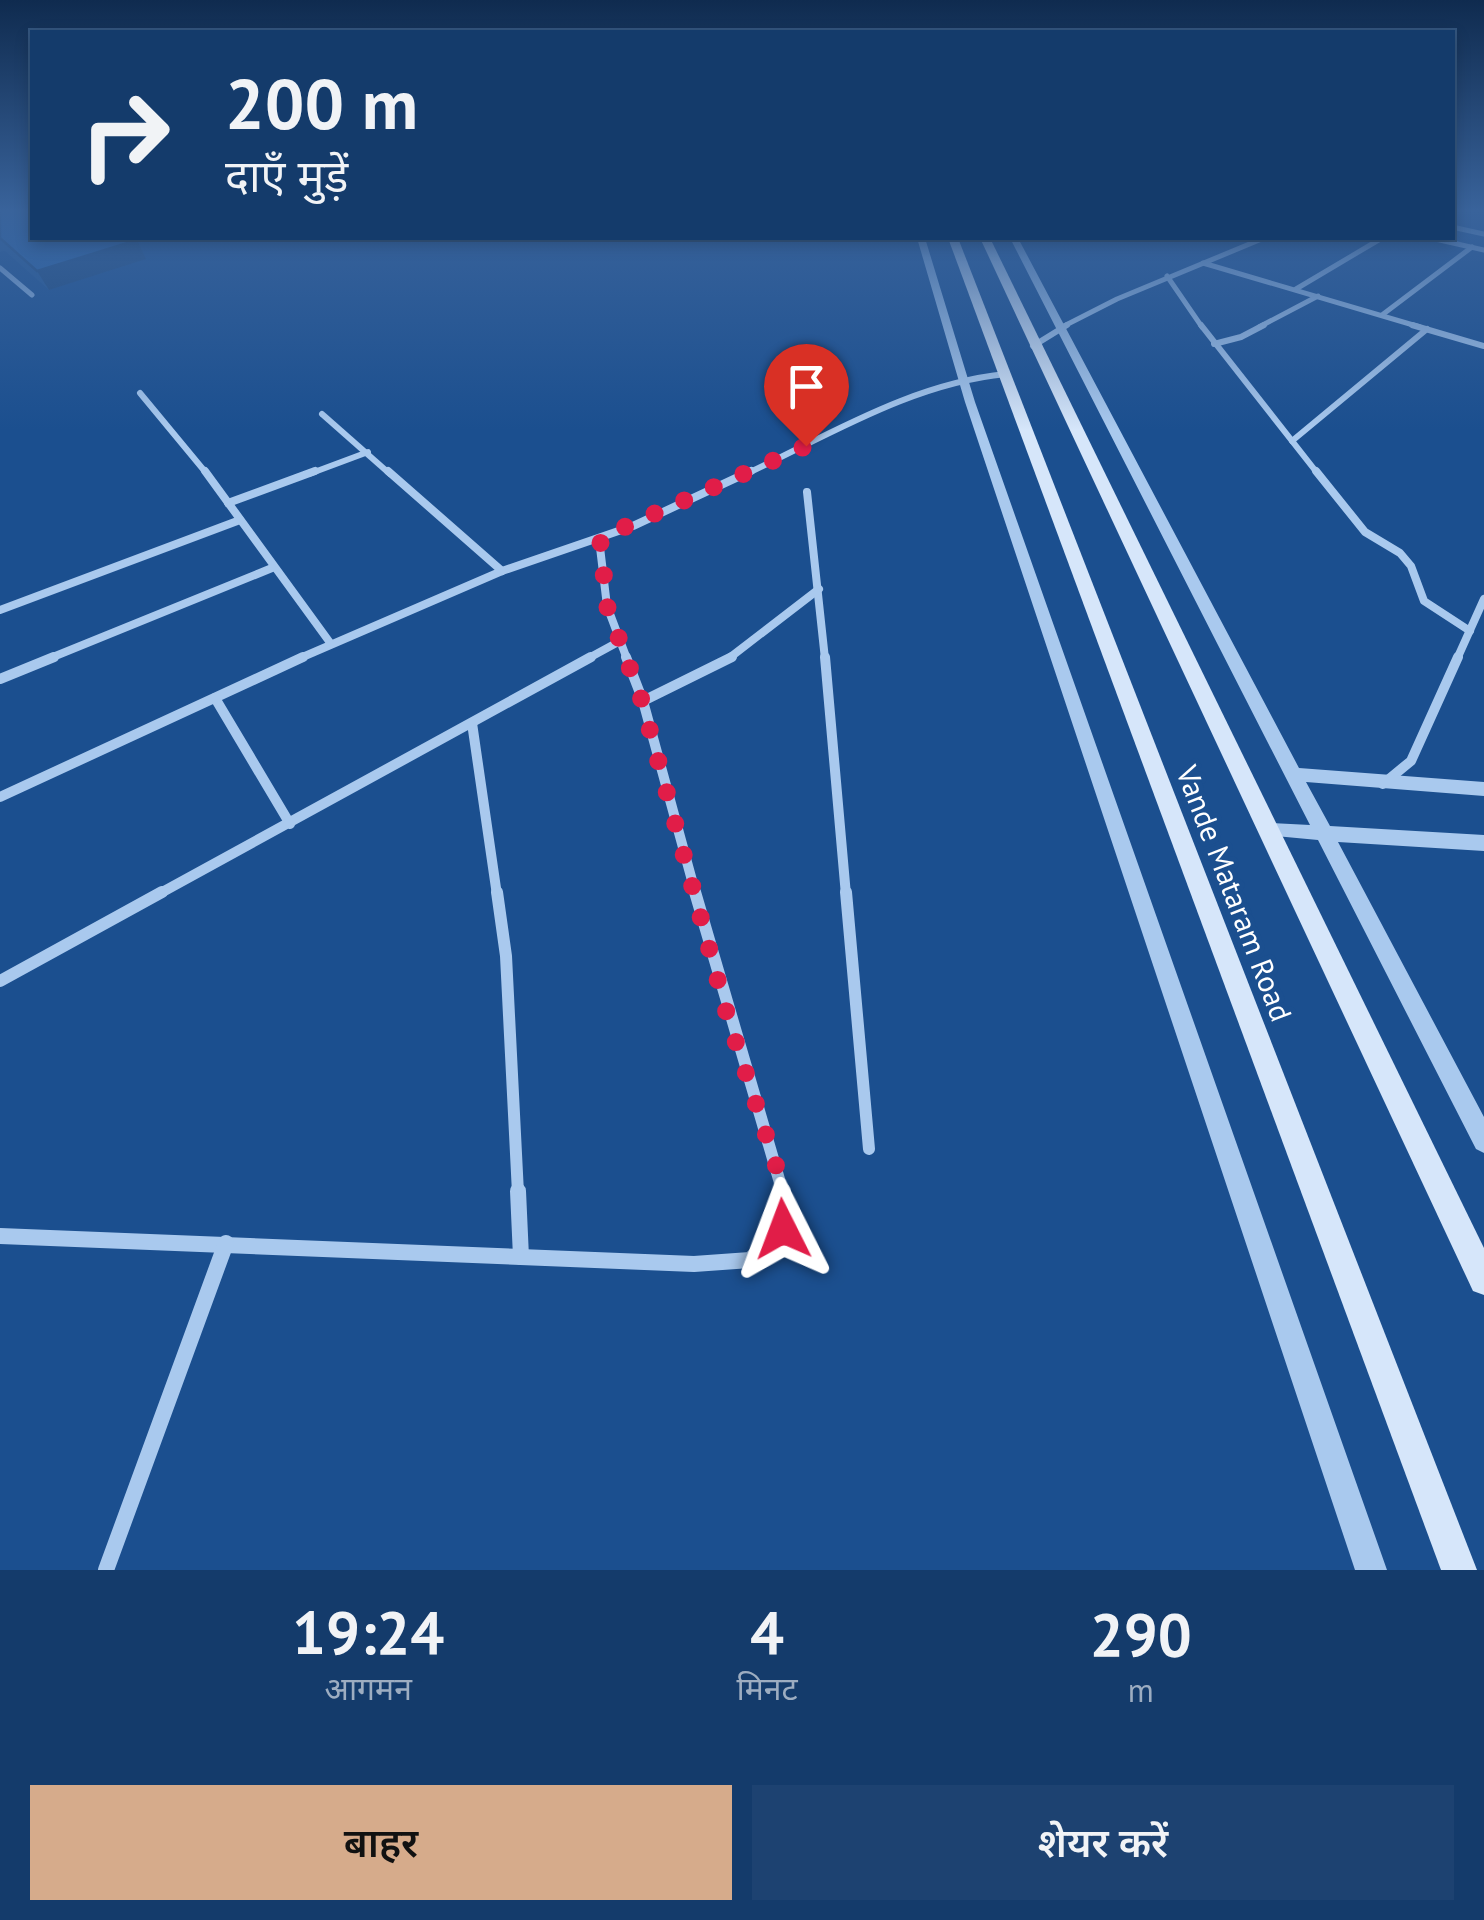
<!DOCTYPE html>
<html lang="hi">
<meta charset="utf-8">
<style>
body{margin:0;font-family:"PT Sans","Noto Sans Devanagari",sans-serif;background:#1d4271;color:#f1f3f6;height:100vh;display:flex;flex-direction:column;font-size:38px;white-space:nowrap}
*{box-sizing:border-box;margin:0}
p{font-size:32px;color:#9dadc1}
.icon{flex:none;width:55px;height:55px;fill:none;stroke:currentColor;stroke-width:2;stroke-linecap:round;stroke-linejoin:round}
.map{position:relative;height:1570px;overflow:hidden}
.side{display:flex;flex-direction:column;background:#143b6b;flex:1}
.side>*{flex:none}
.banner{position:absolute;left:30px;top:30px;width:1425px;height:210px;border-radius:0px;box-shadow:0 5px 15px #0003,0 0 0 2px #33557e;background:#143b6b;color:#f1f3f6;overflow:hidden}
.pin{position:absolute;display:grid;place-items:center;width:85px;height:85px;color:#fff;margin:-102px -42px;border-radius:50% 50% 50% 0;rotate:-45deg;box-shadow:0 0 10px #0007}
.pin .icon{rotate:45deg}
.me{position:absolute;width:110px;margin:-55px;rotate:357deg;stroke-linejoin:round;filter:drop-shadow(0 0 8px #0008)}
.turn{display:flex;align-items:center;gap:35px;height:210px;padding:0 30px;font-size:45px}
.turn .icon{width:130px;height:130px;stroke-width:2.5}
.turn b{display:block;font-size:70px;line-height:85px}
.eta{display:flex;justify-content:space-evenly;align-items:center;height:170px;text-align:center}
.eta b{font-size:60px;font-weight:600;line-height:70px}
.button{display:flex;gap:20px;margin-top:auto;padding:20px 30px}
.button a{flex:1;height:115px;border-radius:0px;background:#d6ab8b;color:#111;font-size:40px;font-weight:600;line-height:115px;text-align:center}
.button a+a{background:#1d4271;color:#f1f3f6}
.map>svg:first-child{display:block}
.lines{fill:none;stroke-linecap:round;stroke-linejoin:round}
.minor-far5{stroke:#a9c9ee;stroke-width:5}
.minor-far4{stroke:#a9c9ee;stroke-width:6}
.minor-far3{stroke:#a9c9ee;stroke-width:8}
.minor-far2{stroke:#a9c9ee;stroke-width:10}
.minor-far1{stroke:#a9c9ee;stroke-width:12}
.minor{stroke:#a9c9ee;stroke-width:16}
.tertiary{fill:#a9c9ee;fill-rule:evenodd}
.secondary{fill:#d6e6fa;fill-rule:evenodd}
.wall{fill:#245895}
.shaded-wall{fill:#1d4779}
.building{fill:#2a66ad;stroke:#1d4779;stroke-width:2.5}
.route{stroke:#e11d48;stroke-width:18;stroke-dasharray:0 32.4}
.labels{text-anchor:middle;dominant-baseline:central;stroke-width:10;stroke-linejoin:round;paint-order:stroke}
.street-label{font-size:30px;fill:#fff;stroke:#1b4f8f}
</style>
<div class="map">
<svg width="1484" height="1570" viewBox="0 0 1484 1570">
<rect width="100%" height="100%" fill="#1b4f8f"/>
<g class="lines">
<g class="minor-far5">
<polyline points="1452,227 1484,234"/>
<polyline points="1431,238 1484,250"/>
<polyline points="1203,263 1420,327"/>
<polyline points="0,268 32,295"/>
<polyline points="1167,276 1202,327"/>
<polyline points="1296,289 1382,238"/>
<polyline points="1382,315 1472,247"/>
<polyline points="1062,327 1117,299 1264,238"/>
<polyline points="1259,327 1318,296"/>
</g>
<g class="minor-far4">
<polyline points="1201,325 1318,474"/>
<polyline points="1412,325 1484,346"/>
<polyline points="1214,344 1241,337 1264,325"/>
<polyline points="1033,346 1067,325"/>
<polyline points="140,393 207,474"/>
<polyline points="322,414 390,474"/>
<polyline points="1292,441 1427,329"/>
<polyline points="309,474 368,452"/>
<path d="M 746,474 C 829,435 913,383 1006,374"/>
</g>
<g class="minor-far3">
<polyline points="205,471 331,644"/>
<polyline points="388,471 502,571"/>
<polyline points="1316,471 1365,532 1400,553 1411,566 1424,601 1470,631"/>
<polyline points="807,492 825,659"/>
<polyline points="228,503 315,471"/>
<polyline points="599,539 607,606 627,659"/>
<polyline points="0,610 240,520"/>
<polyline points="48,659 272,568"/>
<polyline points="298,659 502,571 633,526 751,471"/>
<polyline points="587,659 620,641"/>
<polyline points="728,659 819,589"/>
<polyline points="1457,659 1484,599"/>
</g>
<g class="minor-far2">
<polyline points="626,657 643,701 696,895"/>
<polyline points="825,657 846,895"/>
<polyline points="0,679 54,657"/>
<polyline points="215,698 290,824"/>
<polyline points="643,701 732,657"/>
<polyline points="472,723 497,895"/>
<polyline points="1383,784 1411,761 1458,657"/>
<polyline points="0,797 303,657"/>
<polyline points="157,895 591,657"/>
</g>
<g class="minor-far1">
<polyline points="497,892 506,956 518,1193"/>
<polyline points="695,892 783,1193"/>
<polyline points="846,892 869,1149"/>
<polyline points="0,981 162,892"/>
</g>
<g class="minor">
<polyline points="518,1191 521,1257"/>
<polyline points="0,1236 694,1264 750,1260 783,1229 783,1191"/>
<polyline points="106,1570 226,1243"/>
</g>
<g class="tertiary">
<polygon points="917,238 925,238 975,402 1387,1570 1355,1570 965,402"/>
<polygon points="1010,238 1018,238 1299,768 1484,782 1484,796 1306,782 1330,826 1484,835 1484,851 1338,842 1484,1117 1484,1153 1476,1149 1318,840 1265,835 1262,830 1265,825 1271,823 1310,825"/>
</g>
<g class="secondary">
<polygon points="948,238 958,238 1477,1570 1441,1570"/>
<polygon points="980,238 990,238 1484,1248 1484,1295 1473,1291"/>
</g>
</g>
<polygon class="wall" points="0,210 137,240 146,259 49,290 5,251 0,252"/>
<polygon class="shaded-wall" points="137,240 146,259 49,290 37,271"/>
<polygon class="building" points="0,210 32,210 32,238 133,238 137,240 37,271 0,238"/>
<linearGradient id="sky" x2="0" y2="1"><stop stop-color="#0f2b4f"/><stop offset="0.49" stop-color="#39639b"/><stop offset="1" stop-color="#39639b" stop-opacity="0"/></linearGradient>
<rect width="1484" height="430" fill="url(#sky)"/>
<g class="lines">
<polyline class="route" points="783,1229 783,1187 728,1018 642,701 607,606 600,538 806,446"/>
</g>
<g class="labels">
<g class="street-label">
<text transform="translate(1235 893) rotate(69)">Vande Mataram Road</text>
</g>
</g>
</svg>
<div class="pin" style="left:806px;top:446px;background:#d93025"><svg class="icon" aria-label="arrive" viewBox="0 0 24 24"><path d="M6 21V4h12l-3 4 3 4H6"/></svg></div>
<svg class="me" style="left:783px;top:1229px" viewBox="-20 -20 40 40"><path d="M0-17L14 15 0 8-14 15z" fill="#e11d48" stroke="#fff" stroke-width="4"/></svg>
<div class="banner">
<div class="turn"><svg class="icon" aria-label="right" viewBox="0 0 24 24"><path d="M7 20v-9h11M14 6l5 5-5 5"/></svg><div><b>200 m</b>दाएँ मुड़ें</div></div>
</div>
</div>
<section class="side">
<div class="eta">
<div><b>19:24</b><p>आगमन</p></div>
<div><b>4</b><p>मिनट</p></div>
<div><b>290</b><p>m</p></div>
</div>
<div class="button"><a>बाहर</a><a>शेयर करें</a></div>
</section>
